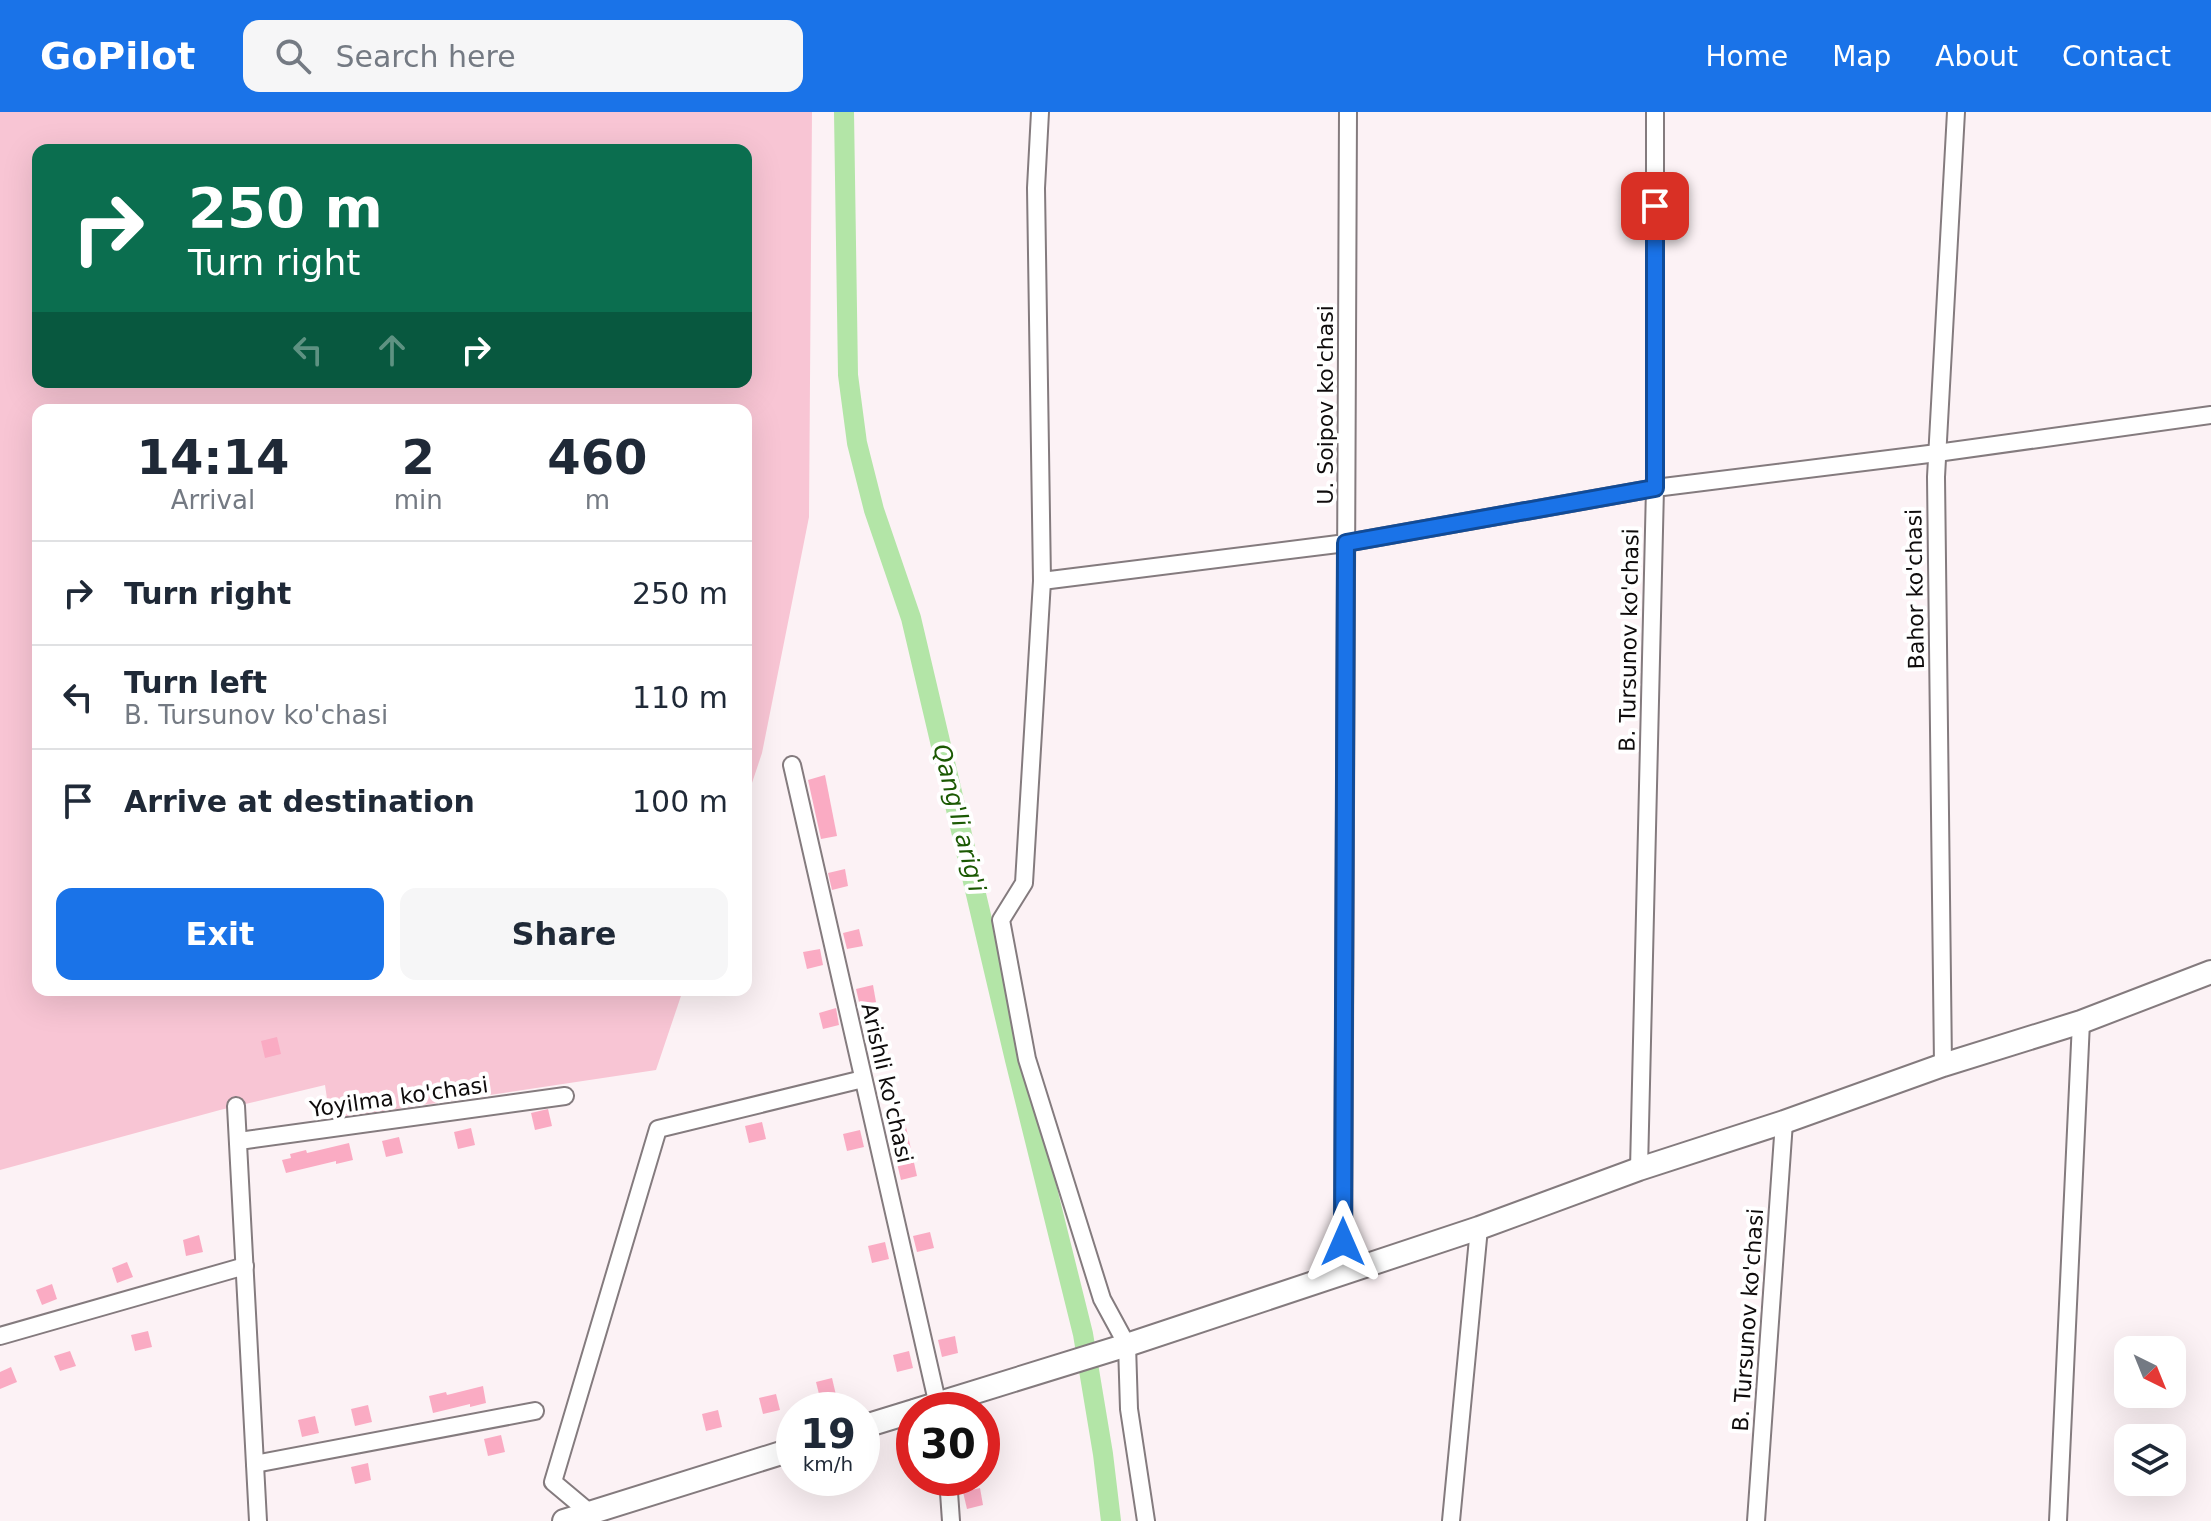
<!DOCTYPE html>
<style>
body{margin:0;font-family:"DejaVu Sans",sans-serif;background:#f6f6f7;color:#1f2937;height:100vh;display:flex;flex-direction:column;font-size:30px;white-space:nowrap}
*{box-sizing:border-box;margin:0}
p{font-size:26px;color:#747a83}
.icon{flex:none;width:44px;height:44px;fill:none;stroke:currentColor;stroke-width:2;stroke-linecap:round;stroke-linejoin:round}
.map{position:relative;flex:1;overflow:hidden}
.panel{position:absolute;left:32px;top:292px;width:720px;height:592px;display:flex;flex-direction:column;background:#fff;border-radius:16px;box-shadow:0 8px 32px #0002}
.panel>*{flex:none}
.guide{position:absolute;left:32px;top:32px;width:720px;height:244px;border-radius:16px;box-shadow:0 8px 32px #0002;background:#0b6e4f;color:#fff;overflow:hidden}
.needle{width:52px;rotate:137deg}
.tools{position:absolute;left:2114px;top:1224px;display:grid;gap:16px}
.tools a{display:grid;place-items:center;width:72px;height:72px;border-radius:16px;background:#fff;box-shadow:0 8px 32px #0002;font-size:40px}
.speed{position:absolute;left:776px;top:1280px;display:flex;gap:16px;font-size:40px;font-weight:700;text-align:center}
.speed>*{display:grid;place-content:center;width:104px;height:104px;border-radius:50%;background:#fff;box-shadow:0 8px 32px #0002;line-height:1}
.speed small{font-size:20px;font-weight:400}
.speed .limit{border:12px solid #d22;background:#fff;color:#111}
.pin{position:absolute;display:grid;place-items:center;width:68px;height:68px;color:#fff;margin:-34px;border-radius:16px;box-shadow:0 4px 12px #0006}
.me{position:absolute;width:88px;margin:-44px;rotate:0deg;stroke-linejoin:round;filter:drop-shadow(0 0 6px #0008)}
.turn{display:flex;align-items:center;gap:28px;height:168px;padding:0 24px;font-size:36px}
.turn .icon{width:104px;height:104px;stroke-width:2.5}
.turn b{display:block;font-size:56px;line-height:68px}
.lanes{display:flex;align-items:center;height:76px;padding:0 24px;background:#0003;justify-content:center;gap:40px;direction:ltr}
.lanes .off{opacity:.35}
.eta{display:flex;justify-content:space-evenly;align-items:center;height:136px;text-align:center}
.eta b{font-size:48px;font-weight:800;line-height:56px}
.action{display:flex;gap:16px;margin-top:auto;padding:16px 24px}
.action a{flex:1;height:92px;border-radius:16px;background:#1a73e8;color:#fff;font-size:32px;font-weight:800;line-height:92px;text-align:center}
.action a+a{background:#f6f6f7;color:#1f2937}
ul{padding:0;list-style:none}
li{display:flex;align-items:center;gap:24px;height:104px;padding:0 24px;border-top:2px solid #e0e1e3}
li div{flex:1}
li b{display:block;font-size:30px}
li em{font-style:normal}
header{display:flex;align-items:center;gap:48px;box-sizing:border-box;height:112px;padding:0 40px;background:#1a73e8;color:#fff}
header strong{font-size:38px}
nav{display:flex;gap:44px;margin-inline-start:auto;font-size:28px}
.search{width:560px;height:72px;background:#f6f6f7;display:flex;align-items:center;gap:20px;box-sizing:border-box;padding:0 28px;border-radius:16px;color:#747a83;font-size:30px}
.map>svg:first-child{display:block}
.green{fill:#f8c5d4;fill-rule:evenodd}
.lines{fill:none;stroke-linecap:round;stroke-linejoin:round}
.canal{stroke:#b3e5a7;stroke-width:20}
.building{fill:#faabc3}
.street-casing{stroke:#847b7e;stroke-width:20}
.secondary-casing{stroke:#847b7e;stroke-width:26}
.street{stroke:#fff;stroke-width:16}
.secondary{stroke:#fff;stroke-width:22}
.route-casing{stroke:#114b97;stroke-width:20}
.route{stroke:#1a73e8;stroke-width:14}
.labels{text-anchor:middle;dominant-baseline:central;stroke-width:8;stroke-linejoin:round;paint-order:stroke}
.street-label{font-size:22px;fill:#0e0b0b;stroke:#fff}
.water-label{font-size:24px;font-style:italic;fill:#1b5903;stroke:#fff}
</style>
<header>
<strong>GoPilot</strong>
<div class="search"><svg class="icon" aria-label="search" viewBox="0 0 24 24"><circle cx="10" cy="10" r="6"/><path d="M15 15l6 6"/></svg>Search here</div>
<nav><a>Home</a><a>Map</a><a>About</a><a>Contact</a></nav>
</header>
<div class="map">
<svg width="2211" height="1409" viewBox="0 0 2211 1409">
<rect width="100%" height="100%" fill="#fcf2f5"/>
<path class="green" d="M 0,0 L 812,0 L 809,405 L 762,641 L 746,689 L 746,298 L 38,298 L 38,878 L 683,878 L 656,958 L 330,1007 L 325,973 L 220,998 L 0,1058 ZM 38,38 L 746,38 L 746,270 L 38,270 Z"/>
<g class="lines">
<polyline class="canal" points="844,0 848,263 857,331 874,398 911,506 1015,948 1083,1222 1103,1342 1111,1409"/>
</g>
<g class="building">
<polygon points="825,663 837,724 821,727 808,668"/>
<polygon points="845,757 848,774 832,778 828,761"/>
<polygon points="859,817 863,834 847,837 843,821"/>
<polygon points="820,837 823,853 807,857 803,840"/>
<polygon points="873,873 876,890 860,894 856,877"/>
<polygon points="836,896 839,913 823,917 819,901"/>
<polygon points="277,925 281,942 265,946 261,929"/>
<polygon points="887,935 891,952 875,956 871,939"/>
<polygon points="548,997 552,1014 535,1018 531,1001"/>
<polygon points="904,1006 917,1064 901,1068 887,1009"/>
<polygon points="762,1010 766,1027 749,1031 745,1014"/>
<polygon points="471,1016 475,1033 458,1037 454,1020"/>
<polygon points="860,1018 864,1035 847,1039 843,1022"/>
<polygon points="399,1025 403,1041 386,1045 382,1029"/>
<polygon points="349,1031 353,1048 336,1052 336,1049 286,1061 282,1048 291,1046 290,1042 306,1038 307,1041"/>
<polygon points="930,1120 934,1136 917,1140 913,1124"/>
<polygon points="199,1123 203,1140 186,1144 183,1128"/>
<polygon points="885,1130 889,1147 872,1151 868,1134"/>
<polygon points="127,1150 133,1165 117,1171 112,1156"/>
<polygon points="52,1172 57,1187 42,1193 36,1178"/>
<polygon points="148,1219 152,1235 135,1239 131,1223"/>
<polygon points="955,1224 958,1241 942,1245 938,1228"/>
<polygon points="70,1239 76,1254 60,1259 54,1244"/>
<polygon points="909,1239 913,1256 897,1260 893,1243"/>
<polygon points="11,1255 17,1270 0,1277 0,1260"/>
<polygon points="832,1266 836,1283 820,1286 816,1270"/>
<polygon points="483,1274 486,1291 470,1295 470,1292 433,1301 429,1284 446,1280 447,1283"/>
<polygon points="776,1282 780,1298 763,1302 759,1286"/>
<polygon points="368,1293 372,1310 355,1314 351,1297"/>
<polygon points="718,1298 722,1315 706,1319 702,1302"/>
<polygon points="315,1304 319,1321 302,1325 298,1308"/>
<polygon points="501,1323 505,1340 488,1344 484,1327"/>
<polygon points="368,1351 371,1368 355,1372 351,1355"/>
<polygon points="980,1376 983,1393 967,1397 963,1380"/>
</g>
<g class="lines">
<defs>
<g id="street">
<polyline points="1040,0 1036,76 1042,469 1346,431 1655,376 1937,341 2211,303"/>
<polyline points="1042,469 1024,771 1001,808 1027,947 1102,1187 1127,1233 1129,1297 1146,1409"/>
<polyline points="792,653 939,1298"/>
<polyline points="1943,953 1936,365 1956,0"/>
<polyline points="236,994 258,1409"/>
<polyline points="239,1029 565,984"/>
<polyline points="1639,1057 1655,376 1655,0"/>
<polyline points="1343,1161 1348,0"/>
<polyline points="0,1224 245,1154"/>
<polyline points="255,1352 535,1299"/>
<polyline points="948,1366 951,1409"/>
<polyline points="590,1407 590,1401 553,1370 658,1017 863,967"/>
<polyline points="1451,1409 1479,1116"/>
<polyline points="1756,1409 1784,1010"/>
<polyline points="2058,1409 2081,910"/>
</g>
<g id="secondary">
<polyline points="917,1298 1127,1233 1479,1116 1639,1057 1784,1010 1943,953 2081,910 2211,860"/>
<polyline points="862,1315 914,1299"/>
<polyline points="564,1409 794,1337"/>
</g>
</defs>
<use href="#street" class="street-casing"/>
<use href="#secondary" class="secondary-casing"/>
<use href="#street" class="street"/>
<use href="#secondary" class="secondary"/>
</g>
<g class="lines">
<defs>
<polyline id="route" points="1343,1130 1346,431 1655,376 1655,94"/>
</defs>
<use href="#route" class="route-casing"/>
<use href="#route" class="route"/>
</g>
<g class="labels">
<g class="street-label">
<text transform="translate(1325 293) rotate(-90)">U. Soipov ko'chasi</text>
<text transform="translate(1915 477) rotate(-91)">Bahor ko'chasi</text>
<text transform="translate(1629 528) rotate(-89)">B. Tursunov ko'chasi</text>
<text transform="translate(887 971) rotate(77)">Arishli ko'chasi</text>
<text transform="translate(399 985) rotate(-8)">Yoyilma ko'chasi</text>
<text transform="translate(1748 1208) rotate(-86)">B. Tursunov ko'chasi</text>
</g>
<g class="water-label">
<text transform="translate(959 706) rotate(76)">Qang'li arig'i</text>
</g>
</g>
</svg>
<div class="tools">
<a><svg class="needle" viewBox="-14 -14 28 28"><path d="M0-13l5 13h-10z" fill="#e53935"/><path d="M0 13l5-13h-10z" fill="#747a83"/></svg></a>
<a><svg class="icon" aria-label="layers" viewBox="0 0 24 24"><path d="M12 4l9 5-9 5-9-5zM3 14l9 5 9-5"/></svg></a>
</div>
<div class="speed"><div>19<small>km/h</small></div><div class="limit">30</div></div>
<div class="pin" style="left:1655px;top:94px;background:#d93025"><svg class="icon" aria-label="arrive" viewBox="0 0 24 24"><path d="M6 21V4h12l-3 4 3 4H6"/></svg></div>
<svg class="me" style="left:1343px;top:1130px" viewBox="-20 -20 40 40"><path d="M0-17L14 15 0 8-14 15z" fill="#1a73e8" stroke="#fff" stroke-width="4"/></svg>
<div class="guide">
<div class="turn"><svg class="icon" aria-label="right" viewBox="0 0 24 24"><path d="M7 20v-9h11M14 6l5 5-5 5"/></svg><div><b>250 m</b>Turn right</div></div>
<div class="lanes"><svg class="icon off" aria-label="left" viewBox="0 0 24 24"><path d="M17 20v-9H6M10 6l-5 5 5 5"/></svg><svg class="icon off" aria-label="ahead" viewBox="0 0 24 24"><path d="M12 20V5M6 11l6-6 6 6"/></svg><svg class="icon" aria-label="right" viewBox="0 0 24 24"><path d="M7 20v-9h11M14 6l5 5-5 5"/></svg></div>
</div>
<section class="panel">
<div class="eta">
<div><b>14:14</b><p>Arrival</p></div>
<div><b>2</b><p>min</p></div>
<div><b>460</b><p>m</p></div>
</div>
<ul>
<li><svg class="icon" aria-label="right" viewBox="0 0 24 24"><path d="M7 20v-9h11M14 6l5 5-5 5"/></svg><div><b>Turn right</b></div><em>250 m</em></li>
<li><svg class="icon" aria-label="left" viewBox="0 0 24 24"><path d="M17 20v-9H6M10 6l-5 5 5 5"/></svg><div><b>Turn left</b><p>B. Tursunov ko'chasi</p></div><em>110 m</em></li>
<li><svg class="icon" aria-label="arrive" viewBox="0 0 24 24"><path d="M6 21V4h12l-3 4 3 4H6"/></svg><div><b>Arrive at destination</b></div><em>100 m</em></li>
</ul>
<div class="action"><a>Exit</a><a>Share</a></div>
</section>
</div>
